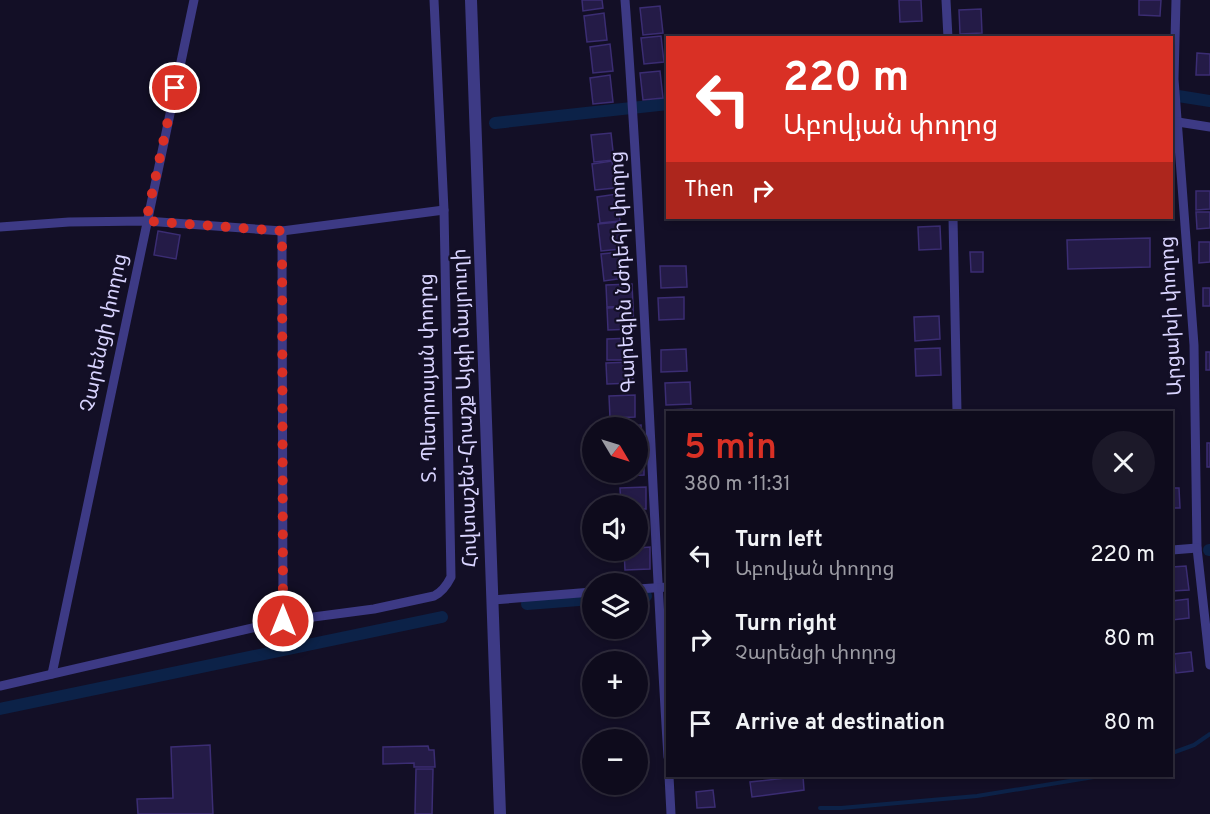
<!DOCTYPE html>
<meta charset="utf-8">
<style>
body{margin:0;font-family:Overpass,"Noto Sans Armenian",sans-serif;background:#1c1929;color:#f1f3f6;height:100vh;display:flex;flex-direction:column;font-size:22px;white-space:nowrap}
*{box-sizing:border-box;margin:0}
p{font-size:20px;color:#9b9ba3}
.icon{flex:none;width:33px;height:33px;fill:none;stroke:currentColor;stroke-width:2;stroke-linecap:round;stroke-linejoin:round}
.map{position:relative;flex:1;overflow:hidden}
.details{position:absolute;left:666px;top:411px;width:507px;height:366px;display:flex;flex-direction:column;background:#0e0b1c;border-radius:0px;box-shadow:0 3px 9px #0003,0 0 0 2px #2e2b3b}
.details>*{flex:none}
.top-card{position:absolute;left:666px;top:36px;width:507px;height:183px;border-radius:0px;box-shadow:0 3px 9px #0003,0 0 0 2px #2e2b3b;background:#d93025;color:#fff;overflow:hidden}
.needle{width:39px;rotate:128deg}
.fabs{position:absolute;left:582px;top:417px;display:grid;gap:12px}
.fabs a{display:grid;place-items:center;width:66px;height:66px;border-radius:50%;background:#0e0b1c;box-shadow:0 3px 9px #0003,0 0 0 2px #2e2b3b;font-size:30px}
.pin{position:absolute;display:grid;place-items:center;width:51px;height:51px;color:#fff;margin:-26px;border:3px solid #fff;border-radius:50%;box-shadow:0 2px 6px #0007}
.me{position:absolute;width:66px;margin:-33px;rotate:0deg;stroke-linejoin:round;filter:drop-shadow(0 0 4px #0008)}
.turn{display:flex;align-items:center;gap:21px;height:126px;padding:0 18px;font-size:27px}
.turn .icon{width:78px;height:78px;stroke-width:2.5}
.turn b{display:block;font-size:42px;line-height:51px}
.then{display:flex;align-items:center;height:57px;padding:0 18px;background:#0003;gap:12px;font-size:22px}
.round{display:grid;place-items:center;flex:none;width:63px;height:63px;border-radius:32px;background:#1c1929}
.overview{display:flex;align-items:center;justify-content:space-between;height:102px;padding:0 18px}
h1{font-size:36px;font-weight:600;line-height:45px;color:#d93025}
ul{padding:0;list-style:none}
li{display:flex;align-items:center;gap:18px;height:84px;padding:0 18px}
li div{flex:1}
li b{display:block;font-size:22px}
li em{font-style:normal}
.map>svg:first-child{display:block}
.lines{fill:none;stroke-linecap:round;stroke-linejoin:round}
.stream{stroke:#0c2248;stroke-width:4}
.canal{stroke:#0c2248;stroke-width:12}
.building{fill:#241b47;stroke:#3b2d73;stroke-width:1.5}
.minor{stroke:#3d3a85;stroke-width:9}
.tertiary{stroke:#3d3a85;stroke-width:12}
.route{stroke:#d93025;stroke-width:10;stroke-dasharray:0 18}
.labels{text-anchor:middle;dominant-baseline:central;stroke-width:4.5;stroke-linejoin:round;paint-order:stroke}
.street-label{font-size:20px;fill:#d9d4ff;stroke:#130f26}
</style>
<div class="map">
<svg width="1210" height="814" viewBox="0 0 1210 814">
<rect width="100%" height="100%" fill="#130f26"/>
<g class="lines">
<g class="stream">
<polyline points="1172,753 1194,745 1210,734"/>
<polyline points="820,808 841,808 977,796 1100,776"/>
</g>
<g class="canal">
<polyline points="1172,95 1210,101"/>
<polyline points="495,123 668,104"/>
<polyline points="1209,550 1210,550"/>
<polyline points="638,596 646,596"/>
<polyline points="527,604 592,599"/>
<polyline points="0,709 442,617"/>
</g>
</g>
<g class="building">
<polygon points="582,0 602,0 603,8 583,11"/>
<polygon points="899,0 921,0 922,21 900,22"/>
<polygon points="1139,0 1161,0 1160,16 1139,15"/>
<polygon points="660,6 663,33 643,35 640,8"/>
<polygon points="981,9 982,33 960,34 959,10"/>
<polygon points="604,13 607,40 587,42 584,16"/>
<polygon points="661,36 664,62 644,64 641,38"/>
<polygon points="610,44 613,71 593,73 590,47"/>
<polygon points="1197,53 1210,54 1210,75 1196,75"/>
<polygon points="660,71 663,98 643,100 640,73"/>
<polygon points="610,75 613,102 593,104 590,78"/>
<polygon points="611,133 614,160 594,162 591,135"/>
<polygon points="612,161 615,188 595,190 592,164"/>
<polygon points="1196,191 1210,191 1210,209 1196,210"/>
<polygon points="617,194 620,221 600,223 597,197"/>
<polygon points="1196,212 1210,212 1210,228 1197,229"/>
<polygon points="618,222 621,249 601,251 598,224"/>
<polygon points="940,226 941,249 919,250 918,227"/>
<polygon points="158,231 180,235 176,259 154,255"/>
<polygon points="1150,238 1150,267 1068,269 1067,240"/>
<polygon points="1199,242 1210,242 1210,262 1199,263"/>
<polygon points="621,252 624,278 604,281 601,254"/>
<polygon points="970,252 983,252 983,272 971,272"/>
<polygon points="660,266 686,266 687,287 661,288"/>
<polygon points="632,284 633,306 607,307 606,285"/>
<rect x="1203" y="288" width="7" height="18"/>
<polygon points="684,297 684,319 659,320 658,298"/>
<polygon points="633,307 634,329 608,330 607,308"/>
<polygon points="939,316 940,339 915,341 914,317"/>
<polygon points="632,338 633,360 607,360 607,339"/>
<polygon points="940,348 941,375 916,376 915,349"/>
<polygon points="686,349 687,371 661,372 661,350"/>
<rect x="1206" y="352" width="4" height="18"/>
<polygon points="632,362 633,383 607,384 606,363"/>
<polygon points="690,382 691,404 666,405 665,383"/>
<polygon points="635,395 635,417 610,418 609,396"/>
<polygon points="692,409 693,412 668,412 668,431 667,410"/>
<polygon points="641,425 642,447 638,447 638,428 615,428"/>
<rect x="1207" y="443" width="3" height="24"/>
<polygon points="638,453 644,453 644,475 619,476 619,472 638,472"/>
<polygon points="646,487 646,509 638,509 638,506 621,506 620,488"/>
<polygon points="1172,488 1179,488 1180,508 1172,508"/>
<rect x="638" y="514" width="7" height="22"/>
<polygon points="650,547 650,569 625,570 624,550 638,550 638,548"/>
<polygon points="1186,566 1189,590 1172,591 1172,567"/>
<polygon points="1188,599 1189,618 1172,620 1172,601"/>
<polygon points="1191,652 1193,671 1176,673 1174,654"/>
<polygon points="210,745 213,814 138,814 137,799 173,798 171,747"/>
<polygon points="428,746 429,750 434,750 435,767 414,767 414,763 383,764 383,747"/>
<polygon points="416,769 433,769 432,814 415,814"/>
<polygon points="803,776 804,790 752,797 750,782"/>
<polygon points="713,790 715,807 697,808 696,792"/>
</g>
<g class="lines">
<g class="minor">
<path d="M 625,0 C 644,252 652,505 668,757"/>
<polyline points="946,0 948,38"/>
<polyline points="1176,0 1174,79 1194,345 1197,548 1210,665"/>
<polyline points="1178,122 1210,127"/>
<polyline points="953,218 957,412"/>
<polyline points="0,227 69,222 146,221 282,231 444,210"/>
<polyline points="282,231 283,621"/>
<polyline points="1172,550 1197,548"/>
<polyline points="638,589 668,587"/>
<polyline points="493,600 592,592"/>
<polyline points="52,674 194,0"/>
<path d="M 0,686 L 283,621 L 374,609 L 434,596 C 442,592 447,585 451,577 L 444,210 L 434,0"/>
<polyline points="669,776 671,814"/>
</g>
<polyline class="tertiary" points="471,0 500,814"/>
</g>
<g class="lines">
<polyline class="route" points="175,88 146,221 282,231 283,621"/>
</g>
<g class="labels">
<g class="street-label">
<text transform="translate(624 272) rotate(-93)">Գարեգին Նժդեհի փողոց</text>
<text transform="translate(1172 316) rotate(-93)">Արցախի փողոց</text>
<text transform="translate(105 333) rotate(-78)">Չարենցի փողոց</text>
<text transform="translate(429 378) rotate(-91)">Տ. Պետրոսյան փողոց</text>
<text transform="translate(466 408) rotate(-92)">Հովտաշեն-Հրաշք Այգի մայրուղի</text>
</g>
</g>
</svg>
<div class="fabs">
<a><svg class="needle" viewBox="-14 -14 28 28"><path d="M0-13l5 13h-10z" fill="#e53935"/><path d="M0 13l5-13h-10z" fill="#9b9ba3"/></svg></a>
<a><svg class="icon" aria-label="sound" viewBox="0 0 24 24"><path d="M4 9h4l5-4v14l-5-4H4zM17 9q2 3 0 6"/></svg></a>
<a><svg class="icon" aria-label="layers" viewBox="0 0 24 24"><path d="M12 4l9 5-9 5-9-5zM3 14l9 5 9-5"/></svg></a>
<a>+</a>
<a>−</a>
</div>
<div class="pin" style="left:175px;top:88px;background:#d93025"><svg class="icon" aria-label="arrive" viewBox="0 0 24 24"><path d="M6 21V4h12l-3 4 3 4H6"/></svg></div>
<svg class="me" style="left:283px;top:621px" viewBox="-20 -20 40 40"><circle r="17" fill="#d93025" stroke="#fff" stroke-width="3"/><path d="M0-11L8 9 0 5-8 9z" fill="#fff"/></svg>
<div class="top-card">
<div class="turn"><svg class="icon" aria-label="left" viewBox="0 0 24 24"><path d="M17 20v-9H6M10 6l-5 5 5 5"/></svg><div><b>220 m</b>Աբովյան փողոց</div></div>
<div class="then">Then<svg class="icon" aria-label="right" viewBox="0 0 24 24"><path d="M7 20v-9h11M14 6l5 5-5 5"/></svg></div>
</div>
<section class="details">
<div class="overview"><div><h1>5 min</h1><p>380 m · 11:31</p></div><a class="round"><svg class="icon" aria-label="close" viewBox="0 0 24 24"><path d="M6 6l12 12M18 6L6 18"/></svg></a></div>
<ul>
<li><svg class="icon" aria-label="left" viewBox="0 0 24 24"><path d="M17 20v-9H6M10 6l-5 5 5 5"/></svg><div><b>Turn left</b><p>Աբովյան փողոց</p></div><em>220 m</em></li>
<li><svg class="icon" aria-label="right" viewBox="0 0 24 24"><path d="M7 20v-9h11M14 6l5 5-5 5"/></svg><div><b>Turn right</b><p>Չարենցի փողոց</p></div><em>80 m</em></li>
<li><svg class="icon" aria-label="arrive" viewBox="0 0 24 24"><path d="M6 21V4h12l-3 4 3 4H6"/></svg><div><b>Arrive at destination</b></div><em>80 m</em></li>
</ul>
</section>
</div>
